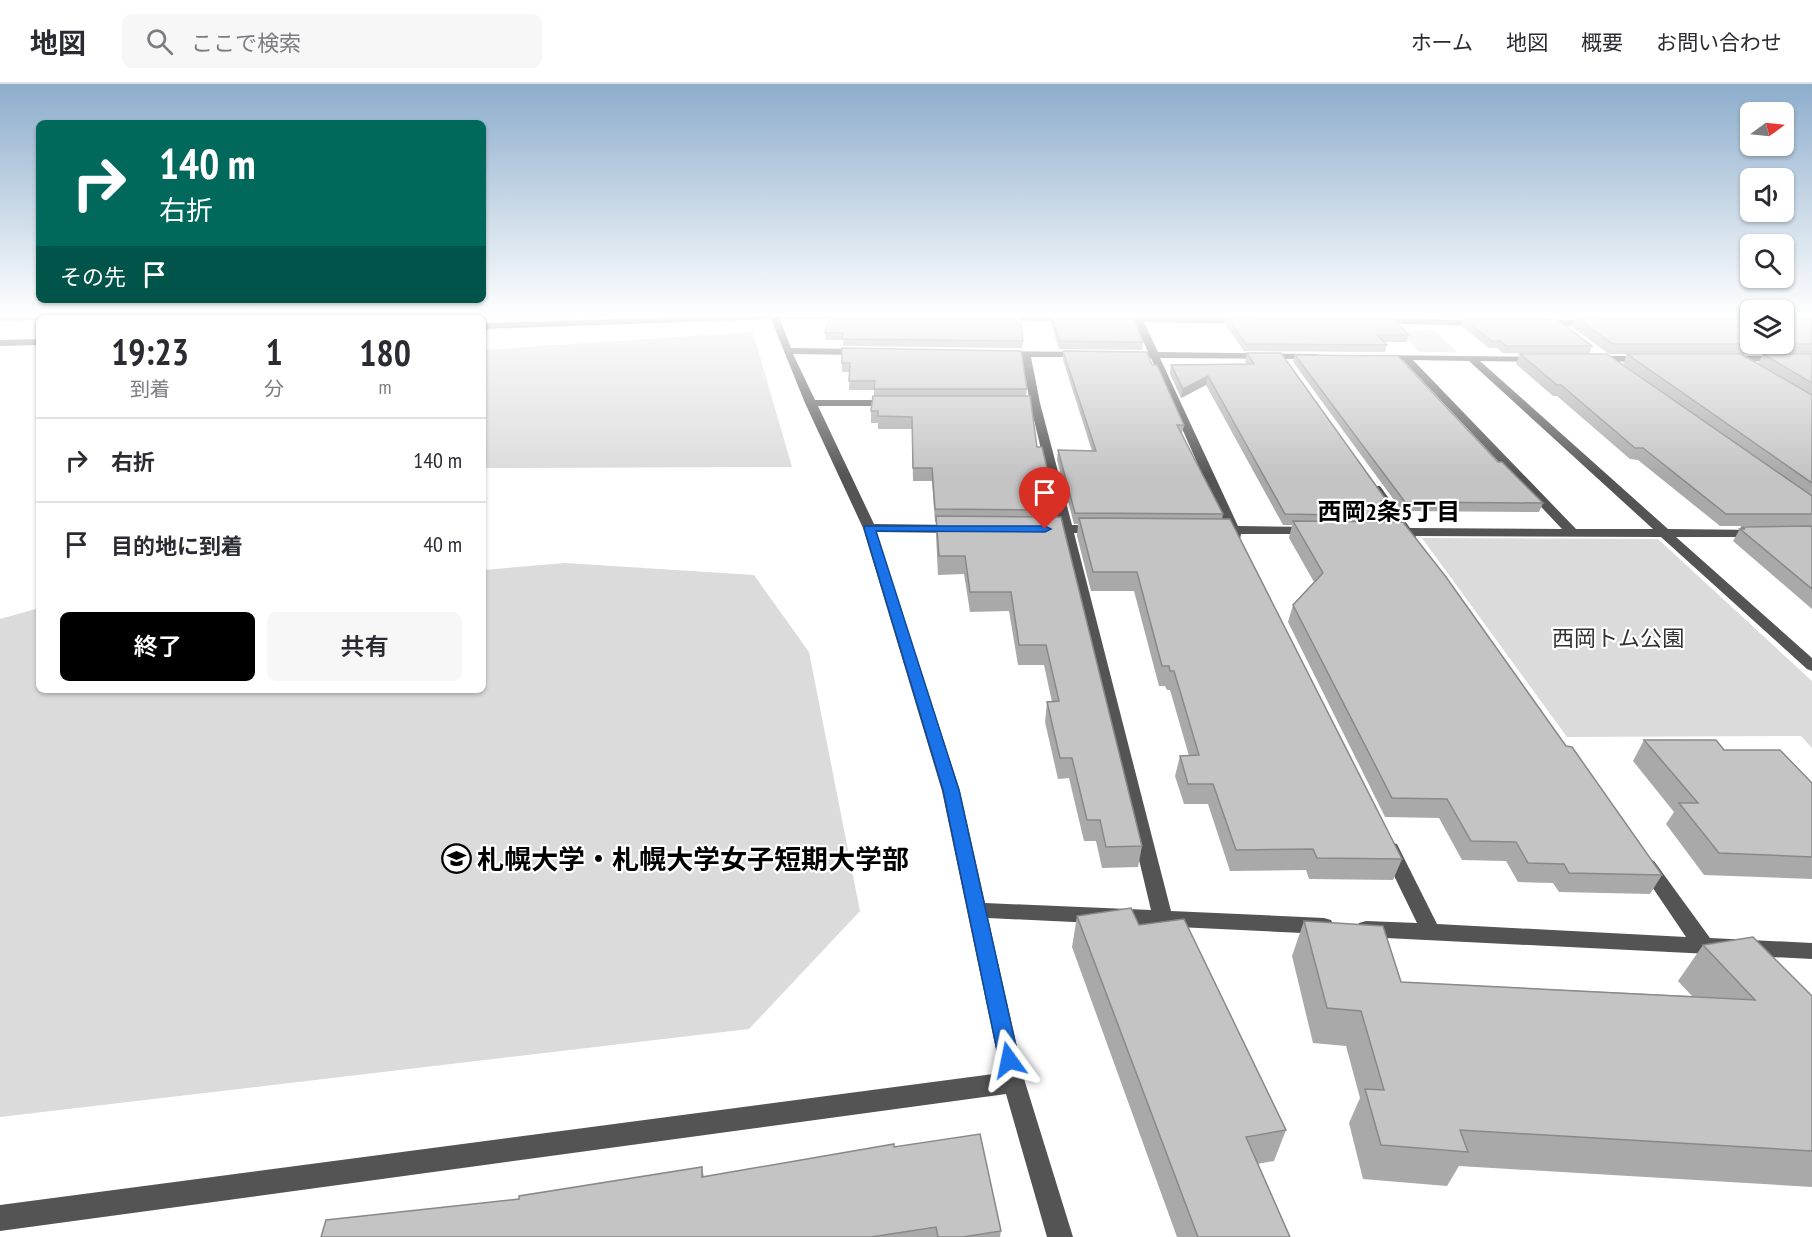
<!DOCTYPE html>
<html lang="ja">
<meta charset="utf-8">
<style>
body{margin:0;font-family:"PT Sans Narrow","Noto Sans JP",sans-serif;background:#f7f7f7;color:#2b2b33;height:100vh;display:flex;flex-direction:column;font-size:22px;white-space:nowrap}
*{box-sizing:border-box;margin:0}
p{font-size:20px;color:#7c7c81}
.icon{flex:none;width:33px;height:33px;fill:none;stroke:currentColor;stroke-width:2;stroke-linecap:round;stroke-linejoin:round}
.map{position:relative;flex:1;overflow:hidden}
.panel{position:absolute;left:36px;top:231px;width:450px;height:378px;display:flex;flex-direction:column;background:#fff;border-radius:9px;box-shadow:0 2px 4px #0004}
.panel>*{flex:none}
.banner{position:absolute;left:36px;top:36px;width:450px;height:183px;border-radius:9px;box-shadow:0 2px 4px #0004;background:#00695c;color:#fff;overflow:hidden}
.needle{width:39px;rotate:75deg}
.buttons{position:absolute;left:1740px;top:18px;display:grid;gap:12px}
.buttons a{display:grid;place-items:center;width:54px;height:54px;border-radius:9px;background:#fff;box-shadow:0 2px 4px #0004;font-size:30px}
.pin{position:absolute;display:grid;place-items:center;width:51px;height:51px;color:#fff;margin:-62px -26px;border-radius:50% 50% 50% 0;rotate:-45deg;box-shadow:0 0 6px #0007}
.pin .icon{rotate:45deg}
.me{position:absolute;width:66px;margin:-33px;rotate:348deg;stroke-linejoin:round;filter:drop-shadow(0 0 4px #0008)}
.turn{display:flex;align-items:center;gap:21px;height:126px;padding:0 24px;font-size:27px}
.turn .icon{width:78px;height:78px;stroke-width:2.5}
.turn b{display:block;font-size:42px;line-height:51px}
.then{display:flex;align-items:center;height:57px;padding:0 24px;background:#0003;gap:12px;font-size:22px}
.eta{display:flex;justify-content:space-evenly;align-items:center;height:102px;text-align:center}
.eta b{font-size:36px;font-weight:600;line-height:42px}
.cta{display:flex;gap:12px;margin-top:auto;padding:12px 24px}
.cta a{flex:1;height:69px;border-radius:9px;background:#000;color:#fff;font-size:24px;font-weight:600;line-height:69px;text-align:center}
.cta a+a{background:#f7f7f7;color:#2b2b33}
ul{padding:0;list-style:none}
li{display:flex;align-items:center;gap:18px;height:84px;padding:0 24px;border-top:2px solid #e1e1e2}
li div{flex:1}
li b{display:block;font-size:22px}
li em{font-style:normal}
header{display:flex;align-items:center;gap:36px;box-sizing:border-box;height:84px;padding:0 30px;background:#fff;border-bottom:2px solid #e1e1e2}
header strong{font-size:28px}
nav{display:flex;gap:33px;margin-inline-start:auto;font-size:21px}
.search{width:420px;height:54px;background:#f7f7f7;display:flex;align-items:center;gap:15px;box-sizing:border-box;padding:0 21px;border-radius:9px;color:#7c7c81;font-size:22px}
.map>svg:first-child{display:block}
.green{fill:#dbdbdb}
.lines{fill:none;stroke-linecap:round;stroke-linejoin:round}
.minor{fill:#545454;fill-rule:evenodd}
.wall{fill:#a9a9a9}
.shaded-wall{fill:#898989}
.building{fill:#c4c4c4;stroke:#898989;stroke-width:1.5}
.route{fill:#1a73e8;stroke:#114b97;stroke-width:1.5}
.labels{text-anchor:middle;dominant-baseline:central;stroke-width:4.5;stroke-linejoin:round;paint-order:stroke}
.park-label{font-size:22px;fill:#323232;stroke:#fff}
.neighbourhood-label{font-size:24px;font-weight:bold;fill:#000;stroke:#fff}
.near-poi-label{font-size:27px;font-weight:bold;fill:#000;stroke:#fff;text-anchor:start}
</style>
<header>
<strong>地図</strong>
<div class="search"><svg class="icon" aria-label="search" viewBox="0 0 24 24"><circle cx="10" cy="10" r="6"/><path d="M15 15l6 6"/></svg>ここで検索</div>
<nav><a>ホーム</a><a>地図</a><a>概要</a><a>お問い合わせ</a></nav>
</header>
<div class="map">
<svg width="1812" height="1153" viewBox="0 0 1812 1153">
<rect width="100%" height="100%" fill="#fff"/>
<g class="green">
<polygon points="1434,246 1457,268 1419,268 1399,247"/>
<polygon points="753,248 792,383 483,384 483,266"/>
<polygon points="1422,454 1658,455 1812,597 1812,664 1801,652 1567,653"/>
<polygon points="565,479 754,491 809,568 860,827 749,945 0,1033 0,535 39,524 39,606 483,606 483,486"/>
</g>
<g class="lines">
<g class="minor">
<polygon points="0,231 116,231 112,234 0,237"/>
<rect x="409" y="231" width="8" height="3"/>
<polygon points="739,231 851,231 848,235 780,235 791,264 861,265 866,268 861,271 793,270 815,316 891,316 896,319 891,322 818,322 874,440 956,441 962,445 956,449 876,448 960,707 985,819 1151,826 1061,449 1043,449 1037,445 1043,441 1059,441 1030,319 1022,273 1002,273 997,270 1002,267 1083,268 1088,271 1086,273 1031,273 1040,319 1072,441 1097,441 1103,445 1097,449 1074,449 1171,827 1324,834 1331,836 1334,842 1331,848 1324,850 988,834 1025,998 1073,1153 1047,1153 1006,1010 0,1147 0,1121 1001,989 942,707 863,444 805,319 771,235 483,245 483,239"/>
<polygon points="1001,231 1070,232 1074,235 1070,238 998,236 998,232"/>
<polygon points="1132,231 1247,234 1251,237 1247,240 1144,238 1158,268 1317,270 1317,274 1314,275 1160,274 1238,442 1310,443 1314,444 1314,450 1241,450 1240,455 1232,455 1229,450 1213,449 1213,443 1225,442 1151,274 1128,274 1123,271 1128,268 1148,268 1135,238 1115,238 1111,235"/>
<polygon points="1376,234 1481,236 1485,239 1481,242 1373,239 1372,237"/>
<polygon points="1544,236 1592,236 1596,239 1592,242 1541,241 1540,239"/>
<polygon points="39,255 39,261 0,262 0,256"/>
<path d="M 1377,271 L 1542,273 L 1544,275 L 1539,278 L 1480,277 L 1668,445 L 1761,446 L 1763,449 L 1757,453 L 1676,453 L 1812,574 L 1812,587 L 1807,585 L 1661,453 L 1416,452 L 1414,456 L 1410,457 L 1403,452 L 1387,451 L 1387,445 L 1398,444 L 1370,404 L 1372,402 L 1380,402 L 1410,444 L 1562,445 L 1403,276 L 1380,276 L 1375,273 ZM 1413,276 L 1469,277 L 1653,445 L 1576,445 Z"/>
<polygon points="1593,272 1644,272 1649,275 1644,278 1590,277 1588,275"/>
<polygon points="1731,272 1812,272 1812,278 1728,277 1726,275"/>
<polygon points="1390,758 1397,760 1437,840 1686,853 1638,782 1640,777 1647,775 1654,777 1710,854 1812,859 1812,875 1366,853 1359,851 1356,845 1359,839 1366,837 1417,839 1381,765 1383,760"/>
</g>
</g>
<g class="wall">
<polygon points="206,231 319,231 318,232 259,234 207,234"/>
<polygon points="830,231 1023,257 1022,264 843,262 843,256 826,256 825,249"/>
<polygon points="1448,231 1750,231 1750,234 1449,231"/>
<polygon points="1784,231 1812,231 1812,525 1733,457 1741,443 1775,442 1720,442 1638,376 1630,375 1557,312 1553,312 1516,280 1520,270 1656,304 1623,280 1627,270 1758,280 1763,270 1609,270 1571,242 1575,233 1750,260"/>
<polygon points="1051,232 1143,258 1142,266 1059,265 1051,239"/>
<polygon points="1226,233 1409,251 1407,258 1384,258 1387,261 1385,268 1244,267 1225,240"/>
<polygon points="1463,234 1592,262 1589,270 1503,269 1497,264 1489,264 1461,242"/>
<polygon points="842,264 1027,305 1026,312 1037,363 1057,426 1057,433 1142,762 1138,783 1102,784 1096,757 1084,757 1069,694 1058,695 1045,638 1047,618 1052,618 1044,581 1018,581 1009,527 970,528 964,490 938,491 936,451 936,438 935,438 932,397 913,397 912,345 878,345 878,339 871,339 871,327 874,312 874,306 849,306 850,288 842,288"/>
<polygon points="1063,267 1152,281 1184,341 1182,350 1223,430 1222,435 1402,775 1393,796 1309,795 1306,786 1230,787 1208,720 1184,720 1175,692 1180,672 1189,672 1170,606 1167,606 1165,602 1159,602 1134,507 1091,507 1077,452 1078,440 1074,440 1057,376 1058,366 1092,367 1063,276"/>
<polygon points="1247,269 1387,417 1385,422 1393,432 1391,438 1566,662 1662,791 1650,810 1559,808 1553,799 1518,798 1506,777 1462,776 1439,734 1385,733 1288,538 1293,521 1314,498 1289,454 1292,441 1283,441 1206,301 1181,314 1170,290 1171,281 1246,280 1245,278"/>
<polygon points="1295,271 1498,378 1543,419 1539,428 1402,427 1293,278"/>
<polygon points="1644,656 1724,666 1812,699 1812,795 1704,791 1666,740 1674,728 1633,677"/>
<polygon points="1077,832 1139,841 1286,1046 1274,1077 1257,1080 1290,1153 1177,1153 1072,863"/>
<polygon points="1304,837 1401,898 1692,912 1678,897 1703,861 1812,912 1812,1103 1459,1082 1447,1102 1363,1095 1349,1039 1360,1014 1346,962 1313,959 1292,872"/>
<polygon points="894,1063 1001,1147 1000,1153 321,1153 519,1115 702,1083 704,1093"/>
</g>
<polygon class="shaded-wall" points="1208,292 1206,301 1181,314 1183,305"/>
<g class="building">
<polygon points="830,231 1020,231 1023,257 842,255 843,249 825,249"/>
<polygon points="1784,231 1788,231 1789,234 1812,234 1812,260 1613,260 1575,233 1750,235 1750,260 1784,260"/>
<polygon points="1051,232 1133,232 1143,258 1060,257"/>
<polygon points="1226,233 1392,234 1409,251 1377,251 1387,261 1246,260"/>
<polygon points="1463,234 1556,235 1592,262 1506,262 1500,257 1491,257"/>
<polygon points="842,264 1021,267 1027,305 874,305 875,297 849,297 850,279 842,279"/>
<polygon points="1063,267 1147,268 1152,281 1157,281 1184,341 1177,341 1223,430 1075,429 1058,366 1096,367"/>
<polygon points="1247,269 1281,269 1387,417 1381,417 1393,432 1285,430 1208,292 1183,305 1171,281 1254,280"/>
<polygon points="1520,270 1607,270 1812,412 1812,430 1726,430 1643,364 1635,364 1561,301 1557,301"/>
<polygon points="1627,270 1741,270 1812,311 1812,399"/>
<polygon points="1763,270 1812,270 1812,299"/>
<polygon points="1295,271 1398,272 1498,378 1502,378 1543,419 1405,418"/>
<polygon points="873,312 1030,312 1037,363 1042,363 1057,426 935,425 932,384 913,384 912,333 878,332 878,327 871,327"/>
<polygon points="936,432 1061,433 1142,762 1106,763 1100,736 1087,736 1072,674 1060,674 1047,618 1059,617 1046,561 1019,561 1011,508 970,508 965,472 939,472"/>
<polygon points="1079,434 1230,435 1402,775 1317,774 1313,765 1236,766 1213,700 1188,700 1180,672 1199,671 1174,587 1170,587 1169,582 1162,582 1137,488 1093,488"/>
<polygon points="1293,437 1403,438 1446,493 1566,662 1572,663 1662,791 1569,789 1564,780 1528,779 1516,758 1471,757 1447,715 1392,714 1293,521 1323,489"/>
<polygon points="1812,442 1812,505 1740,445 1745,445 1741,443"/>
<polygon points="1644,656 1716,656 1724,666 1780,666 1812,699 1812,773 1719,769 1679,719 1698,719"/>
<polygon points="1131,824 1139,841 1184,835 1286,1046 1246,1053 1290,1153 1198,1153 1077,832"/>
<polygon points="1304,837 1383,842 1401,898 1755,916 1703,861 1753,853 1812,912 1812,1067 1460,1046 1468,1068 1381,1061 1365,1005 1384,1006 1361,927 1327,924"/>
<polygon points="980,1050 1001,1147 963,1153 938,1153 936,1143 871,1153 321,1153 326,1136 519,1115 519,1112 702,1083 702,1093 894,1060 894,1063"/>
</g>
<linearGradient id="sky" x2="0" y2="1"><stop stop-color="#8cadcc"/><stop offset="0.59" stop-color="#fff"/><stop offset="1" stop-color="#fff" stop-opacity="0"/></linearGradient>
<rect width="1812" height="392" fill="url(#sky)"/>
<polygon class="route" points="865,442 1045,442 1051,445 1045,448 876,447 959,706 1019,976 1016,983 1009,986 1002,983 999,976 943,706 864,444"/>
<defs>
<symbol id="university-ring" viewBox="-11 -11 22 22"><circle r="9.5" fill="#fff" stroke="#000" stroke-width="1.5"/><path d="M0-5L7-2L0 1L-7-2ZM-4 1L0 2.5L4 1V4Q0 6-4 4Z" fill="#000"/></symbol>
</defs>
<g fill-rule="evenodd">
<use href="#university-ring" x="440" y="758" width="33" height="33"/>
</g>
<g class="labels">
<g class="park-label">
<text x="1618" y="554">西岡トム公園</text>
</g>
<g class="neighbourhood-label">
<text x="1389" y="427">西岡2条5丁目</text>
</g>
<g class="near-poi-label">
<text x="477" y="775">札幌大学・札幌大学女子短期大学部</text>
</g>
</g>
</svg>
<div class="buttons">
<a><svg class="needle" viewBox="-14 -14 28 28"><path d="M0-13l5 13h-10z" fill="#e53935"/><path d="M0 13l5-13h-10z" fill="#7c7c81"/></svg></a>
<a><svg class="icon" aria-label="sound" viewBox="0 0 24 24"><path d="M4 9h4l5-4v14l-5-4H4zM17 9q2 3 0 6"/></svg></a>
<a><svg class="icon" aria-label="search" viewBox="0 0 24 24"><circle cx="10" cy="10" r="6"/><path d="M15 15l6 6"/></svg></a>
<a><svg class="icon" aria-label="layers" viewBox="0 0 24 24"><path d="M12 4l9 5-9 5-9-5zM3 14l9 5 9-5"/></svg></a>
</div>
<div class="pin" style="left:1045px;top:445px;background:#d93025"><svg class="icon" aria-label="arrive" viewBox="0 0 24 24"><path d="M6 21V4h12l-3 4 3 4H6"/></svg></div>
<svg class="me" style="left:1009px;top:976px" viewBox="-20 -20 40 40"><path d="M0-17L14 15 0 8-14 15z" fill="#1a73e8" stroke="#fff" stroke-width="4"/></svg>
<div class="banner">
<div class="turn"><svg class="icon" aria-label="right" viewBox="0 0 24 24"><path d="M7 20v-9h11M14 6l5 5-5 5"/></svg><div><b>140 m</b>右折</div></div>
<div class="then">その先<svg class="icon" aria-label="arrive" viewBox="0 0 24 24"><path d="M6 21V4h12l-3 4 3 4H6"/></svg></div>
</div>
<section class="panel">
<div class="eta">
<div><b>19:23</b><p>到着</p></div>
<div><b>1</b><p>分</p></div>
<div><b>180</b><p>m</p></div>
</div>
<ul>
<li><svg class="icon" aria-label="right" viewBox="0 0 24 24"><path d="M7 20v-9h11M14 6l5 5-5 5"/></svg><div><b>右折</b></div><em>140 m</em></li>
<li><svg class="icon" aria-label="arrive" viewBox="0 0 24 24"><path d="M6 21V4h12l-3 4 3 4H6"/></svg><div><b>目的地に到着</b></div><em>40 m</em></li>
</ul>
<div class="cta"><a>終了</a><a>共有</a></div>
</section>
</div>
